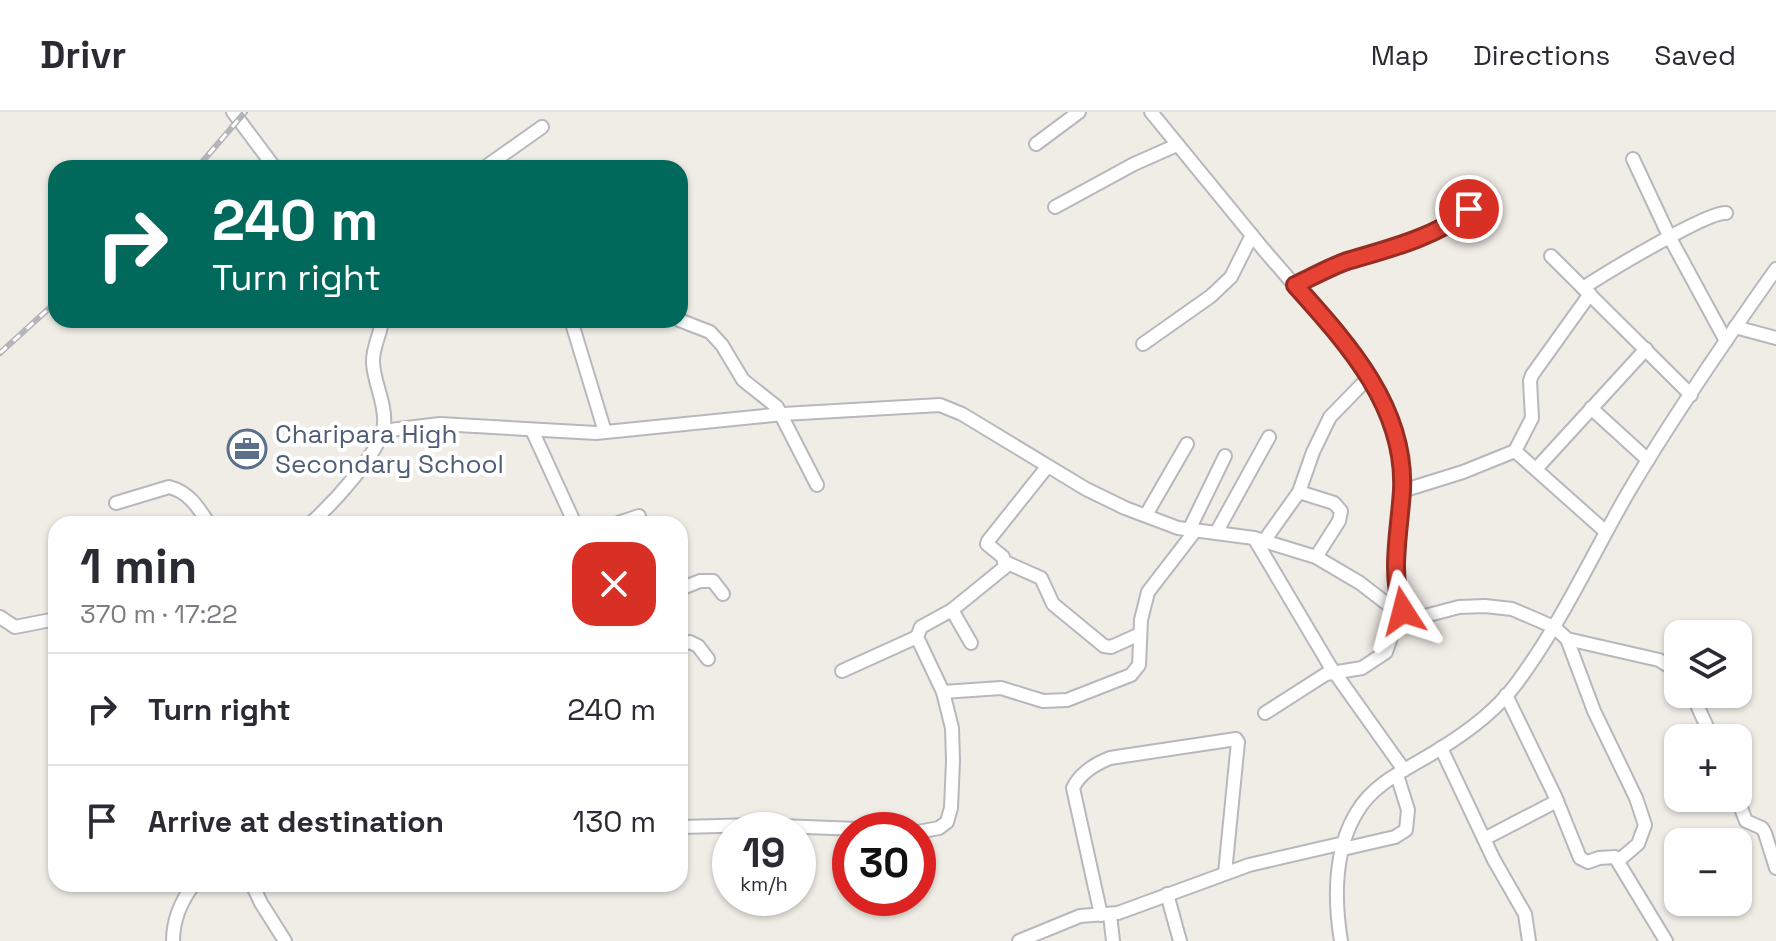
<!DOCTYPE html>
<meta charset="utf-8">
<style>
body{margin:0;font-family:"Space Grotesk",sans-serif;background:#f7f7f7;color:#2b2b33;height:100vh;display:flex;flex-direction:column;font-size:30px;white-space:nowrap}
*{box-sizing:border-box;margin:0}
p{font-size:26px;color:#7c7c81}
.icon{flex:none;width:44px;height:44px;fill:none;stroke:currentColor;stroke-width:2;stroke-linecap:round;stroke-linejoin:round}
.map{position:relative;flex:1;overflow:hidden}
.details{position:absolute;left:48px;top:404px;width:640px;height:376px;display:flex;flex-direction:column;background:#fff;border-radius:24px;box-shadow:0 2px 6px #0004}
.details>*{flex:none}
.hud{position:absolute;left:48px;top:48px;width:640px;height:168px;border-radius:24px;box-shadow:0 2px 6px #0004;background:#00695c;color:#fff;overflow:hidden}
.buttons{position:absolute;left:1664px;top:508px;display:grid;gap:16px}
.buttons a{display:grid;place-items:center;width:88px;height:88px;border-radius:16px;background:#fff;box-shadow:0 2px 6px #0004;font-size:40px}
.speed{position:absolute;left:712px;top:700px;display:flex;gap:16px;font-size:40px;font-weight:700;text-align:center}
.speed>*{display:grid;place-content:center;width:104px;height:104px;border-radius:50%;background:#fff;box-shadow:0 2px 6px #0004;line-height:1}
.speed small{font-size:20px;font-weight:400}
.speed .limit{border:12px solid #d22;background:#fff;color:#111}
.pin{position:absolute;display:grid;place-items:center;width:68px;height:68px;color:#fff;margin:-34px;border:4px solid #fff;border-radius:50%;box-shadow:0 2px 8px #0007}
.me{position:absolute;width:88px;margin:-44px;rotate:351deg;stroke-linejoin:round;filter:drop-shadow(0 0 6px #0008)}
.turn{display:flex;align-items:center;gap:28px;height:168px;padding:0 32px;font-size:36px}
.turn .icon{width:104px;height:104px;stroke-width:2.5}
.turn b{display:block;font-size:56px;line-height:68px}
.round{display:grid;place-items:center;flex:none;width:84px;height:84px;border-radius:24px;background:#f7f7f7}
.headline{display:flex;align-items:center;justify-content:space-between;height:136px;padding:0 32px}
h1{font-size:48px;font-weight:600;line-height:60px}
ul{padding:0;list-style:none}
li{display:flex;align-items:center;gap:24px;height:112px;padding:0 32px;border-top:2px solid #e1e1e2}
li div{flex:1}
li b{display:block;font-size:30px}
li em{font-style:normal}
header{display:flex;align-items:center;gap:48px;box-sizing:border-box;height:112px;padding:0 40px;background:#fff;border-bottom:2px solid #e1e1e2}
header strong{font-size:38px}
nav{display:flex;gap:44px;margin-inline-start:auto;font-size:28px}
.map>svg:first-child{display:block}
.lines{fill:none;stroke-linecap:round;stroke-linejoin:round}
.minor-casing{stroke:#b6b8bc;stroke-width:16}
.minor{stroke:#fff;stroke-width:12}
.rail-casing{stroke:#b4b5b6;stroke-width:6}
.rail{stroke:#fff;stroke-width:3;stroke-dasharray:9;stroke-linecap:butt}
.route-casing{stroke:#962c22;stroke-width:20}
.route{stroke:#e74335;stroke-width:14}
.labels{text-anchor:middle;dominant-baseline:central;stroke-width:8;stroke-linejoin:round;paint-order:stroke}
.service-label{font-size:26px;fill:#4e5e75;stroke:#fff;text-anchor:start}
</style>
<header>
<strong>Drivr</strong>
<nav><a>Map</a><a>Directions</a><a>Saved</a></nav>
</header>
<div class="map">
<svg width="1776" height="829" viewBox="0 0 1776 829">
<rect width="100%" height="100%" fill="#f0ede6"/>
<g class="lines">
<defs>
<g id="minor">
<polyline points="233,0 275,56"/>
<polyline points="1151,0 1264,138 1355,243 1384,291 1399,339 1402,374 1397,468 1399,488 1403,499 1411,505 1421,505 1459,495 1485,494 1512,497 1554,515 1567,527 1594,599 1636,686 1645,713 1638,732 1618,749"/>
<polyline points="1036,32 1079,0"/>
<polyline points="1633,47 1670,126 1726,229"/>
<polyline points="484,56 542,15"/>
<polyline points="1055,95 1134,52 1177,33"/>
<polyline points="1551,144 1691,283"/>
<path d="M 1295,173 C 1312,165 1330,155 1347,149 C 1384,138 1440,124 1469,97"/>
<path d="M 1583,176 C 1604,162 1708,99 1726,101"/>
<polyline points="571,208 605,320"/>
<polyline points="679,208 710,220 722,233 743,268 777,295 817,373"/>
<polyline points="1735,215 1776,226"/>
<polyline points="1143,232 1211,184 1231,165 1252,123"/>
<polyline points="1591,296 1648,348"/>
<polyline points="532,318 575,412"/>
<polyline points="382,319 440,312 596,321 783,302 940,293 962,302 1086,377 1125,396 1178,416 1254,426 1316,445 1360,471 1395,498 1403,499"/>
<polyline points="1515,339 1532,306 1530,269 1532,263 1590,182"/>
<polyline points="1536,357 1646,237"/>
<polyline points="1402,379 1463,360 1515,339 1606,420"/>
<polyline points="1299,380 1334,391 1341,399 1339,409 1316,445"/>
<path d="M 116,391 L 169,375 C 189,380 198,395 209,412"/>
<polyline points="1146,403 1187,332"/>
<path d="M 310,412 C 331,393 381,341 384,312 C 386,292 374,271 373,251 C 372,236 381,222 382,208"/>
<polyline points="615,412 639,404"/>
<polyline points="1189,418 1225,344"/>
<polyline points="1216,421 1269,325"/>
<polyline points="1254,426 1330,554 1404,658"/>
<polyline points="1264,429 1299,380 1313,340 1330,305 1369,265"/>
<polyline points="1005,450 1041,466 1053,492 1104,534 1111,535 1140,522"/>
<polyline points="680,477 700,469 713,469 723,482"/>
<polyline points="952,498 971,531"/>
<polyline points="0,505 15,515 56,507"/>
<polyline points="1567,527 1659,548 1678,560"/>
<polyline points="680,533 690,530 698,534 708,547"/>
<polyline points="842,559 917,525"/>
<polyline points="943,580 1001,576 1043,589 1067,588 1131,563 1139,553 1141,508 1148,480 1195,419"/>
<polyline points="1692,582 1712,626"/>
<polyline points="1506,583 1555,684 1580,746 1588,750 1599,746 1615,745 1666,829"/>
<polyline points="1265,601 1326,562 1362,556 1386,540 1400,499"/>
<polyline points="1441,636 1494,748 1525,802 1529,829"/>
<polyline points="1737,686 1746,709 1762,716 1765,721 1776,756"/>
<polyline points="680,715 758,713 882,718"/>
<polyline points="918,720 939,716 947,710 951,696 953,649 952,616 943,580 917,525 921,515 952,498 1005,455 1003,445 987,432 988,429 1047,355"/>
<polyline points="1484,727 1557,689"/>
<polyline points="1343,737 1395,725 1406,718 1408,698 1397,663"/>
<polyline points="252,772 261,791 285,829"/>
<polyline points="1167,782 1180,829"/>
<path d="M 1101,803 L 1073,676 C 1080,661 1095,652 1110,646 L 1236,627 L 1238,630 L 1225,761"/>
<polyline points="1110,803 1113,829"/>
<path d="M 173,829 C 173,807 181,789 194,772"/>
<polyline points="1019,829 1080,804 1118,801 1249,753 1344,731"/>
<path d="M 1341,829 C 1334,787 1334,737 1357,700 C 1374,670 1410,656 1438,638 C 1466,621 1496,599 1516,572 C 1561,512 1592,443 1629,379 C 1674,303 1725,229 1776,157"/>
</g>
</defs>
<use href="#minor" class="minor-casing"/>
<use href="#minor" class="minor"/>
<defs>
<g id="rail">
<polyline points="197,56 245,0"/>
<polyline points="0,241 56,190"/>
</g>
</defs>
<use href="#rail" class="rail-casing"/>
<use href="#rail" class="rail"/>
</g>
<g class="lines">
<defs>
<path id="route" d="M 1403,499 C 1389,463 1400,416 1402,378 C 1406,295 1347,231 1295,173 C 1312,165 1330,155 1347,149 C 1385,138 1440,124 1469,97"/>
</defs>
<use href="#route" class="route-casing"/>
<use href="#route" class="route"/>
</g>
<defs>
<symbol id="office-ring" viewBox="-11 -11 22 22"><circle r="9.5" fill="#fff" stroke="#5c6f8a" stroke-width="1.5"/><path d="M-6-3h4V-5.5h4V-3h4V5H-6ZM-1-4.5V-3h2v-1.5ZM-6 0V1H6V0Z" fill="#5c6f8a"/></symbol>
</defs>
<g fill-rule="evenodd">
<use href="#office-ring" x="225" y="315" width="44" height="44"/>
</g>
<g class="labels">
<g class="service-label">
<text x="275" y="322">Charipara High<tspan x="275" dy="30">Secondary School</tspan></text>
</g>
</g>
</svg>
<div class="buttons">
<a><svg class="icon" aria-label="layers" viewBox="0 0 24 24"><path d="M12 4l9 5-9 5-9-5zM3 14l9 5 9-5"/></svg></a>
<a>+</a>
<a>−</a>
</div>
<div class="speed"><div>19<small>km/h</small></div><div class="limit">30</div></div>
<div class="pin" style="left:1469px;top:97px;background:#d93025"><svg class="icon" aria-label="arrive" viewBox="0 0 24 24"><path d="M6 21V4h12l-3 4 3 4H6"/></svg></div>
<svg class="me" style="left:1403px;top:499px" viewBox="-20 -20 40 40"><path d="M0-17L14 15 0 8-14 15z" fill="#e74335" stroke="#fff" stroke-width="4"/></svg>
<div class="hud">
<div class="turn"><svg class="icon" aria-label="right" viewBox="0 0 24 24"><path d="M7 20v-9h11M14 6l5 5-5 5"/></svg><div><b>240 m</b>Turn right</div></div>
</div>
<section class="details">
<div class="headline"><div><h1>1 min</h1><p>370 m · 17:22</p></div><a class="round" style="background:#d93025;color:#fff"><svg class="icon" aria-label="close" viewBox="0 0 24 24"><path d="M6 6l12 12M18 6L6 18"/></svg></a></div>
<ul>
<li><svg class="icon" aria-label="right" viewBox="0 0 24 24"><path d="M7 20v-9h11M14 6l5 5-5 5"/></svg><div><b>Turn right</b></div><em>240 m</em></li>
<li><svg class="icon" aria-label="arrive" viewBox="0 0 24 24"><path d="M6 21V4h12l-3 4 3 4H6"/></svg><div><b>Arrive at destination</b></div><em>130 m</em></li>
</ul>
</section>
</div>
